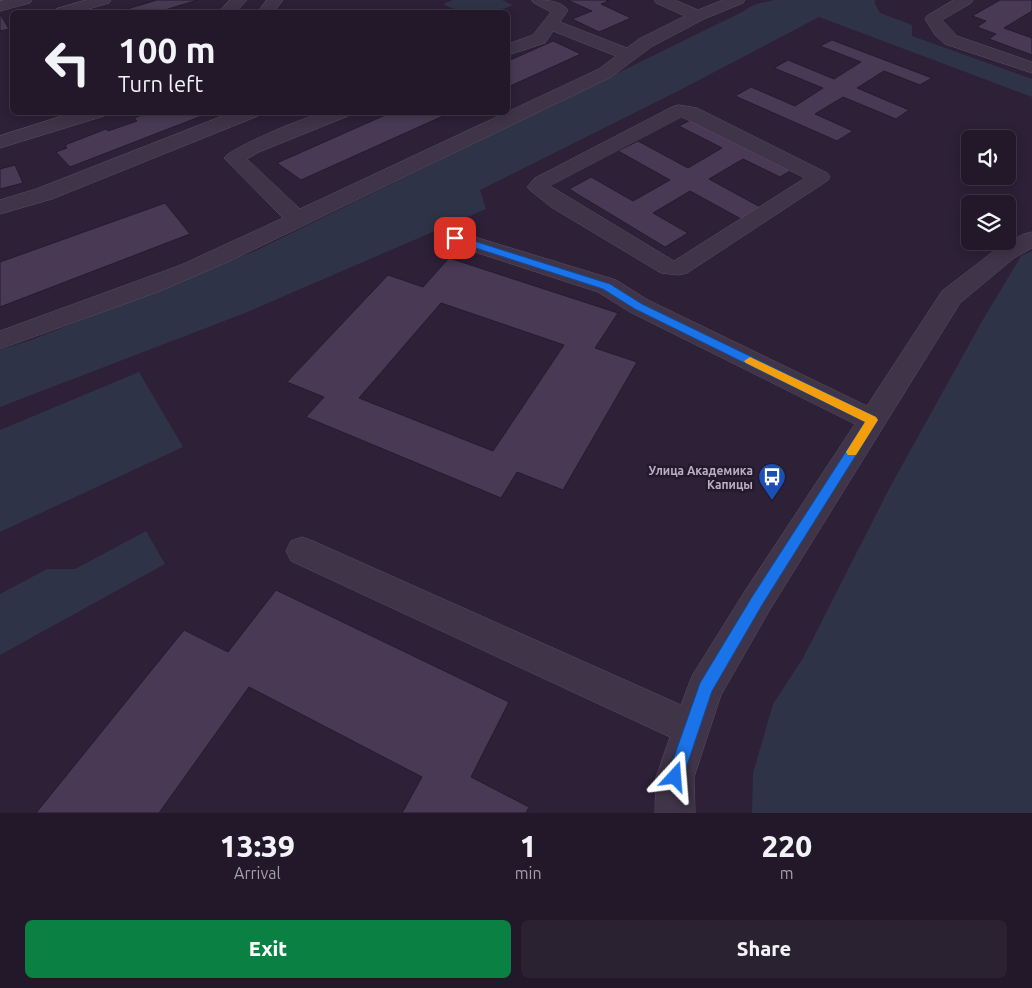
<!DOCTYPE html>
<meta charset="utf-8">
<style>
body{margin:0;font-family:Ubuntu,sans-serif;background:#2a2131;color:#f1f3f6;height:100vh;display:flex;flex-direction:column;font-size:19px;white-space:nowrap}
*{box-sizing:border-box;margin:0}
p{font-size:16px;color:#a2a0a8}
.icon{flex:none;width:28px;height:28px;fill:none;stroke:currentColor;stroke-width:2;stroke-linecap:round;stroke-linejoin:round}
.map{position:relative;height:813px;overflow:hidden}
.side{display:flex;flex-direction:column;background:#221829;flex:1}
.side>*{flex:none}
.top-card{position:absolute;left:10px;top:10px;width:500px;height:105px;border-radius:8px;box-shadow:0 2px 12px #0003,0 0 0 1px #3f3746;background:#221829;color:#f1f3f6;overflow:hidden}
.tools{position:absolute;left:961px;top:130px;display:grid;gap:10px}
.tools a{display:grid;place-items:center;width:55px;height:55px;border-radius:8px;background:#221829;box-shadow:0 2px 12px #0003,0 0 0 1px #3f3746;font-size:25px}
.pin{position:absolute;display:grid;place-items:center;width:42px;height:42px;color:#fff;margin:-21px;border-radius:10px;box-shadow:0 2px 8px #0006}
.me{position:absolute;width:55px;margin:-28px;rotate:19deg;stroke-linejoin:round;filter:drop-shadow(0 0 4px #0008)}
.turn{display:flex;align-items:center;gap:18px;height:105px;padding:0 25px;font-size:22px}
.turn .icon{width:65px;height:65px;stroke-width:2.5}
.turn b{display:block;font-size:35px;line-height:42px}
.eta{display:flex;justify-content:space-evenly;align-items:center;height:85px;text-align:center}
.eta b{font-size:30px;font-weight:800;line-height:35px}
.primary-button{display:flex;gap:10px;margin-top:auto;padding:10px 25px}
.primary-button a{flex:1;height:58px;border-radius:8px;background:#0b8043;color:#fff;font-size:20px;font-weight:800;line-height:58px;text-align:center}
.primary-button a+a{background:#2a2131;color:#f1f3f6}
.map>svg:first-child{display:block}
.green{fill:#2f3348}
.building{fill:#493955;stroke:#261b2e;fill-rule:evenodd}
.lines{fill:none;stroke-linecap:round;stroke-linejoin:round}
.minor-casing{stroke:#5a4e63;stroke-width:1}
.minor{fill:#3f3448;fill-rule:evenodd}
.route{fill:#1a73e8;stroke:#114b97}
.slow{fill:#f59e0b}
.labels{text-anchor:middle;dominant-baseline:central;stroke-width:5;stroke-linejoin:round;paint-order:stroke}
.poi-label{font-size:12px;font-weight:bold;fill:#bbaec5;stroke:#241a2c;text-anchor:end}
</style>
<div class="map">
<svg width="1032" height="813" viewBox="0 0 1032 813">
<rect width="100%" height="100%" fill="#2d2037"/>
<g class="green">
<path d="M 453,0 L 502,0 L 513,5 C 488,15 467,17 443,4 Z"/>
<path d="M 774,0 L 876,0 L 874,2 L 880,13 L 912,25 L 912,36 L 1032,79 L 1032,97 L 819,17 L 680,90 L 480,190 L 486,209 L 245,313 L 0,407 L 0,350 L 31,340 L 255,251 L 744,11 C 754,3 763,3 774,0 Z"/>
<polygon points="1032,251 1032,813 752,813 753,773 773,704 803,658 890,487 981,323 1021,256"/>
<polygon points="139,372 183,447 0,532 0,430"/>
<polygon points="146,531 165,564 0,655 0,594 47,569 75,569"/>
</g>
<g class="building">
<polygon points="157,0 198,0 158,12 117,12"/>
<polygon points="567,0 606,0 609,1 601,4 631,18 599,32 572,19 592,11"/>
<polygon points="1000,0 1032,0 1032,11 1004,28 1032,38 1032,55 989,39 996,34 977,27 986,21 972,16"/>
<polygon points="0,14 9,29 0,31"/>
<polygon points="832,40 932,78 920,85 884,71 857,88 909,110 896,119 843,97 815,114 853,131 837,141 735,96 751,87 795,106 823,88 774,68 788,60 834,79 861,62 820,46"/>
<polygon points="553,41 581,54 508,87 508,61"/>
<polygon points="150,112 212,112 70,167 56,152 67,148 65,145 106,129 108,131 137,121 134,118"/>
<polygon points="392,112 452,112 301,180 277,163"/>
<polygon points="695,118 795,168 780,177 743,159 709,179 762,208 743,220 690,191 653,213 688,233 665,247 569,189 591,177 633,201 670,180 618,151 638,141 688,168 722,148 679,126"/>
<polygon points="15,165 23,183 0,189 0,169"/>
<polygon points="165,203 190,234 0,307 0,262"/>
<path d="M 449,258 L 618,313 L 595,348 L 637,362 L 563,490 L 517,472 L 501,498 L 306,417 L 324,397 L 287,382 L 388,275 L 423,287 ZM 441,303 L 564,345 L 493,451 L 359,398 Z"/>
<polygon points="276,590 509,702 471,777 529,807 526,813 402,813 422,777 249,687 159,813 36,813 184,630 228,652"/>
</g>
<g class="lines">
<defs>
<g id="minor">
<polygon points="5,0 32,0 30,3 0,11 0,1"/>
<polygon points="86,0 111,0 109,3 78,12 54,12 56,9"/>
<polygon points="230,0 247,0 236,12 219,12"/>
<polygon points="267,0 283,0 274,12 258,12"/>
<path d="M 532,0 C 545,0 560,0 568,10 L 560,22 L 627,48 L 639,39 L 685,16 L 656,3 L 654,0 L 675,0 L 698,10 L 723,0 L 745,0 L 743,3 L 704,19 L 651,47 L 611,77 L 234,259 L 160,291 L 0,349 L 0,331 L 181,265 L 283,218 L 224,158 C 230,148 309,115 323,113 C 331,111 342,112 350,112 L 348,116 L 259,152 L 247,159 L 300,209 L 599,69 L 616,56 L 553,31 L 545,43 L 508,55 L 508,44 L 533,35 L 551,12 L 534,3 Z"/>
<polygon points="954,0 973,0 971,3 942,20 957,36 1032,62 1032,73 945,44 935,35 925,19 927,16"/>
<path d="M 679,105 L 697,108 L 827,173 L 830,177 L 827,181 L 687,273 L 679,275 L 661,273 L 551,207 L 531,191 L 527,187 L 535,178 L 672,107 ZM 682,117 L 805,178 L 674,261 L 550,186 Z"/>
<polygon points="75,112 106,112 104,116 0,148 0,136"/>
<polygon points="233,112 260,112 258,116 52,199 0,214 0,200 36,189"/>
<polygon points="455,231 616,280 648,300 867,406 942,291 998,248 1024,234 1032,232 1032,248 1014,258 960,303 769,611 721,695 694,777 695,813 655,813 656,777 670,737 291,561 286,551 291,541 302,537 313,541 681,705 692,676 745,591 855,424 630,312 598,292 447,243 444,238 447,233"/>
</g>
</defs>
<use href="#minor" class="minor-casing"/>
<use href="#minor" class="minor"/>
</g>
<polygon class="route" points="455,235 610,284 642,304 876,417 878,420 762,605 712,691 683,777 680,783 675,785 669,783 667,777 700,683 752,597 865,422 635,309 603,289 451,240 451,236"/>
<polygon class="slow" points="750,357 876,417 878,420 856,455 848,455 846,452 865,422 746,363 744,361"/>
<defs>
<symbol id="bus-pin" viewBox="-11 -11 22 30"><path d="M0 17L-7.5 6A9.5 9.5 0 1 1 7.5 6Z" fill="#1a4fb4" stroke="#241a2c"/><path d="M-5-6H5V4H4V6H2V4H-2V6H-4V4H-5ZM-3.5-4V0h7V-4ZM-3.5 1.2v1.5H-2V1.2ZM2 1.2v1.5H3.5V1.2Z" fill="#fff"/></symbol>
</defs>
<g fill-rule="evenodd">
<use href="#bus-pin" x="756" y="461" width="32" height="43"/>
</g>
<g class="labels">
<g class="poi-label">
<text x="753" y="470">Улица Академика<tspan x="753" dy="14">Капицы</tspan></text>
</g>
</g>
</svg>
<div class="tools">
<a><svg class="icon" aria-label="sound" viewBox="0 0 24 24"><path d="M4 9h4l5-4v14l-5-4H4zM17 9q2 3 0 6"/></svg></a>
<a><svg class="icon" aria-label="layers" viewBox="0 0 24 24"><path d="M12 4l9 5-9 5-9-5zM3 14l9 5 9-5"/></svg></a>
</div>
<div class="pin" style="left:455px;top:238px;background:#d93025"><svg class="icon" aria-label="arrive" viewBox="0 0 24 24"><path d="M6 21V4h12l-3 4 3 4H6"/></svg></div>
<svg class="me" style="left:675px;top:777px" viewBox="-20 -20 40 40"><path d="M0-17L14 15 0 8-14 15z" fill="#1a73e8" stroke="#fff" stroke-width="4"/></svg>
<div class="top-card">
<div class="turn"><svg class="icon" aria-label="left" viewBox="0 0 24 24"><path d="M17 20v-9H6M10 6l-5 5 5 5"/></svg><div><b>100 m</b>Turn left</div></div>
</div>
</div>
<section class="side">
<div class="eta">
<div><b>13:39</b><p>Arrival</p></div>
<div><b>1</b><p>min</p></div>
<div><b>220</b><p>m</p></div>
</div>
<div class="primary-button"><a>Exit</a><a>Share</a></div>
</section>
